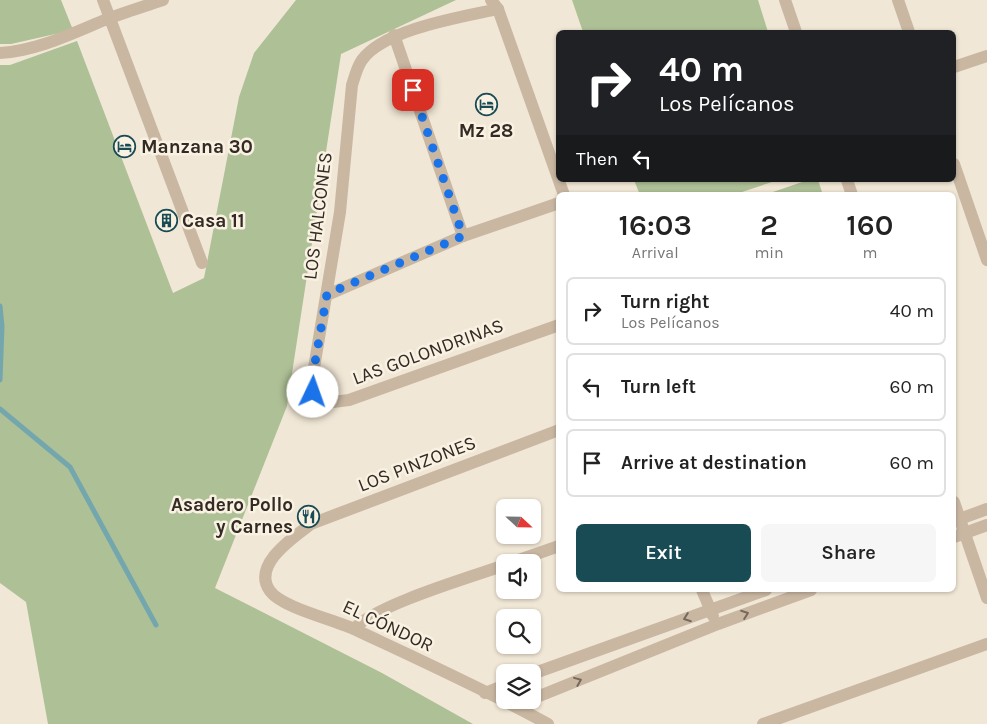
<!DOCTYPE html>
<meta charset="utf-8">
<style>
body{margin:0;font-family:Karla,sans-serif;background:#f6f6f6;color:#222;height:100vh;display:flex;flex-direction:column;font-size:19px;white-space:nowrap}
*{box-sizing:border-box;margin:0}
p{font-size:16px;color:#767676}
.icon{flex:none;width:28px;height:28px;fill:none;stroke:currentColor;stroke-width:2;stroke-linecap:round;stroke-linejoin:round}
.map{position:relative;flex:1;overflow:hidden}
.panel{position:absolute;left:556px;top:192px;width:400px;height:400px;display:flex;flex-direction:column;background:#fff;border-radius:8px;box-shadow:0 1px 4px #0004}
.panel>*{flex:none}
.guide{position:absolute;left:556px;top:30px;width:400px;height:152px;border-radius:8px;box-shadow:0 1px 4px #0004;background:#202124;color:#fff;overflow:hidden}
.needle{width:32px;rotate:112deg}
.tools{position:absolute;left:496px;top:499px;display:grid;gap:10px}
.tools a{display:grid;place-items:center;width:45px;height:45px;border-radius:8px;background:#fff;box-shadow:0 1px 4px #0004;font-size:25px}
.pin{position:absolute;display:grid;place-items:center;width:42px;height:42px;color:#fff;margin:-21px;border-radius:10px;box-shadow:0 2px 8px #0006}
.me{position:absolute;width:55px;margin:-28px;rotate:3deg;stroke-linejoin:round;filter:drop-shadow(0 0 4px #0008)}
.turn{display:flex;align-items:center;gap:18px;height:105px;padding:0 20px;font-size:22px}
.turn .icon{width:65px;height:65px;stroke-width:2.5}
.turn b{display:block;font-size:35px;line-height:42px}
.then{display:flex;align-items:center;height:48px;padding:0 20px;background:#0003;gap:10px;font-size:19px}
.eta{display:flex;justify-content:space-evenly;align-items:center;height:85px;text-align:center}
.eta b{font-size:30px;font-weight:600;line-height:35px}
.action{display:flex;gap:10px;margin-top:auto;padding:10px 20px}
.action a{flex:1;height:58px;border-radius:8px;background:#194b55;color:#fff;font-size:20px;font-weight:600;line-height:58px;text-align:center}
.action a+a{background:#f6f6f6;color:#222}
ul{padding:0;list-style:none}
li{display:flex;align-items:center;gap:15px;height:68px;margin:0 10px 8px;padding:0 10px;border:2px solid #e0e0e0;border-radius:8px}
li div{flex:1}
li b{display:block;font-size:19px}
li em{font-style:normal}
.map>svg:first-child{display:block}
.green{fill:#aec096}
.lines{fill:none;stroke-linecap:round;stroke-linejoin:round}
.stream{stroke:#74a6ae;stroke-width:5}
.minor{stroke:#c9b7a2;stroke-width:12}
.oneway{stroke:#76695d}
.route{stroke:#1a73e8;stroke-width:9;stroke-dasharray:0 16.2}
.labels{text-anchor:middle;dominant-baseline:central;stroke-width:5;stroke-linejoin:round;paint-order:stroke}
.poi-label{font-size:19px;font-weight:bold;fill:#332a24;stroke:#f9f1e2;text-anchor:start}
.street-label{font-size:19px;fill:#332a24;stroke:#f9f1e2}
</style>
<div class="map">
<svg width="987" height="724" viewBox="0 0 987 724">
<rect width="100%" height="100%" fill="#f1e7d6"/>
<g class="green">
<polygon points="0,0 61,0 73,30 11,44 0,44"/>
<polygon points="296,0 456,0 341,54 287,406 215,588 382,673 473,724 48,724 26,602 0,583 0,65 10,65 77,41 173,293 204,278 239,97 254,53"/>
<polygon points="572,0 758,0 768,32 583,32"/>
<polygon points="634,180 778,180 733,195 640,195"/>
<polygon points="808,180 818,180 823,195 764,195"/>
</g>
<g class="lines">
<g class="stream">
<polyline points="0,306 2,326 0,380"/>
<polyline points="0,409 70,467 156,625"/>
</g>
<g class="minor">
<polyline points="103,0 202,263"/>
<polyline points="491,0 498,9 564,195"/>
<polyline points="785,0 796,32"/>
<polyline points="898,0 909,32"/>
<path d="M 498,9 C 462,17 384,29 362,60 C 357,67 355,76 352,85 L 340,212 L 313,374 L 314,395 L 323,401 L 333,402 L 349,400 L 559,325"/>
<polyline points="394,35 463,236"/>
<path d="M 0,53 C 37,51 73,33 107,19 C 126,12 145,6 163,0"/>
<polyline points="954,67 987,56"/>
<polyline points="954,164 987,260"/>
<polyline points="847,180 852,195"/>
<polyline points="327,295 463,236 559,203"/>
<polyline points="954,502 987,598"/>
<polyline points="954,521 987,509"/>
<polyline points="954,537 987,525"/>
<polyline points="513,562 559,546"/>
<polyline points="702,590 713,616"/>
<path d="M 354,629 C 375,605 471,577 505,565"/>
<polyline points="532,674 766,590"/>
<polyline points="485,693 505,685"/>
<polyline points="532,699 718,624 811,590"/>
<path d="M 548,724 C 486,690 420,660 356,630 C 336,620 282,608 270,591 C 251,565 294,537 311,524 L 559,430"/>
<polyline points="763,724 987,644"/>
</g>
</g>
<defs><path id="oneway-chevron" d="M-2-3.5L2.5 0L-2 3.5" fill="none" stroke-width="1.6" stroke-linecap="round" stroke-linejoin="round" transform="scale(1.25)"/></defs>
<g class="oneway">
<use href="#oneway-chevron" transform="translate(745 614) rotate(-20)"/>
<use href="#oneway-chevron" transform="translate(687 618) rotate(160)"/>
<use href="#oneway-chevron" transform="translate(578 681) rotate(-22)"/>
</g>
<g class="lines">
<polyline class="route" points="313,392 313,374 327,294 463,236 413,90"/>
</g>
<defs>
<symbol id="hotel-ring" viewBox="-11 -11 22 22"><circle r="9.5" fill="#f9f1e2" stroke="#194b55" stroke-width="1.5"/><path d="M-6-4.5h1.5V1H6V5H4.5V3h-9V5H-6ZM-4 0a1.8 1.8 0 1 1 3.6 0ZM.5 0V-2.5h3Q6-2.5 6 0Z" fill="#194b55"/></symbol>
<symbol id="building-ring" viewBox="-11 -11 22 22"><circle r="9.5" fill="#f9f1e2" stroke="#194b55" stroke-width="1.5"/><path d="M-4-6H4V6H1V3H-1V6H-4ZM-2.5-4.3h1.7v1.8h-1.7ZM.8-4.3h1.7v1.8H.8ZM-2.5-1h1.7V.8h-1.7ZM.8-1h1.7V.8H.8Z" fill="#194b55"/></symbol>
<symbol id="restaurant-ring" viewBox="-11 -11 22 22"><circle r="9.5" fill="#f9f1e2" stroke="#194b55" stroke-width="1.5"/><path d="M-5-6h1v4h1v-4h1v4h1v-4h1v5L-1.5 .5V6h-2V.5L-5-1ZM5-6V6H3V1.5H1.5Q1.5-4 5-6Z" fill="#194b55"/></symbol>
</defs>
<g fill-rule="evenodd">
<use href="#hotel-ring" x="474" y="92" width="25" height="25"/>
<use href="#hotel-ring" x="112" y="134" width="25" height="25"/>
<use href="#building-ring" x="154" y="208" width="25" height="25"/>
<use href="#restaurant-ring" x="296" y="504" width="25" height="25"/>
</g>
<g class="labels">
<g class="poi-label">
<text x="486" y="131" text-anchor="middle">Mz 28</text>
<text x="141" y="147">Manzana 30</text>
<text x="182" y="221">Casa 11</text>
<text x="293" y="505" text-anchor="end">Asadero Pollo<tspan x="293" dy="22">y Carnes</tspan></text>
</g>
<g class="street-label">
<text transform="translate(318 216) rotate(-83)">LOS HALCONES</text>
<text transform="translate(428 352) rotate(-20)">LAS GOLONDRINAS</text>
<text transform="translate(417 464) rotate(-21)">LOS PINZONES</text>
<text transform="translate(388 626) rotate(25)">EL CÓNDOR</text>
</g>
</g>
</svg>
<div class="tools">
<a><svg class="needle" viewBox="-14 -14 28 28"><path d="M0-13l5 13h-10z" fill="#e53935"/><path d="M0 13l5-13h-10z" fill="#767676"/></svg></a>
<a><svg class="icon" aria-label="sound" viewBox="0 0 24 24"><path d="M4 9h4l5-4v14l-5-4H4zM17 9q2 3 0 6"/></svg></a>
<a><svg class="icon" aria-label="search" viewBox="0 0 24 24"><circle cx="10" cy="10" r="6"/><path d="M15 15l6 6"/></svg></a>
<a><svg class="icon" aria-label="layers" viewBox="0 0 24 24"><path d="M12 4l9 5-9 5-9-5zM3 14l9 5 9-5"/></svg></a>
</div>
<div class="pin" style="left:413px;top:90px;background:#d93025"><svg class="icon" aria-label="arrive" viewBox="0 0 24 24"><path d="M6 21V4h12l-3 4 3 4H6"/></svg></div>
<svg class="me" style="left:313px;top:392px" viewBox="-20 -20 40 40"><circle r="19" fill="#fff"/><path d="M0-13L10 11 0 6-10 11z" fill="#1a73e8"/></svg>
<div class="guide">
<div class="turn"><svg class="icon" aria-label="right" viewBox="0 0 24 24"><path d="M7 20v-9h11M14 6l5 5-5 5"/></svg><div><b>40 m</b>Los Pelícanos</div></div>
<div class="then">Then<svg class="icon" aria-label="left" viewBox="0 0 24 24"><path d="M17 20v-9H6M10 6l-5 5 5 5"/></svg></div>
</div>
<section class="panel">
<div class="eta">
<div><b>16:03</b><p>Arrival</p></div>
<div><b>2</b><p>min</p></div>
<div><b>160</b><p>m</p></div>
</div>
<ul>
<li><svg class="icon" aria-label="right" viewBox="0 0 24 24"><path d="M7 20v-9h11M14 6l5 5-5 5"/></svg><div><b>Turn right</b><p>Los Pelícanos</p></div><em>40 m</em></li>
<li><svg class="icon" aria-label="left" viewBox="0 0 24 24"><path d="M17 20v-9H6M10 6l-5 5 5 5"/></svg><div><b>Turn left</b></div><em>60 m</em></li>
<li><svg class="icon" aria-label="arrive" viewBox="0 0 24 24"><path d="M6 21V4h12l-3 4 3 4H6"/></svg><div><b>Arrive at destination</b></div><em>60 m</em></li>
</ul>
<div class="action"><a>Exit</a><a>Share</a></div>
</section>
</div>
